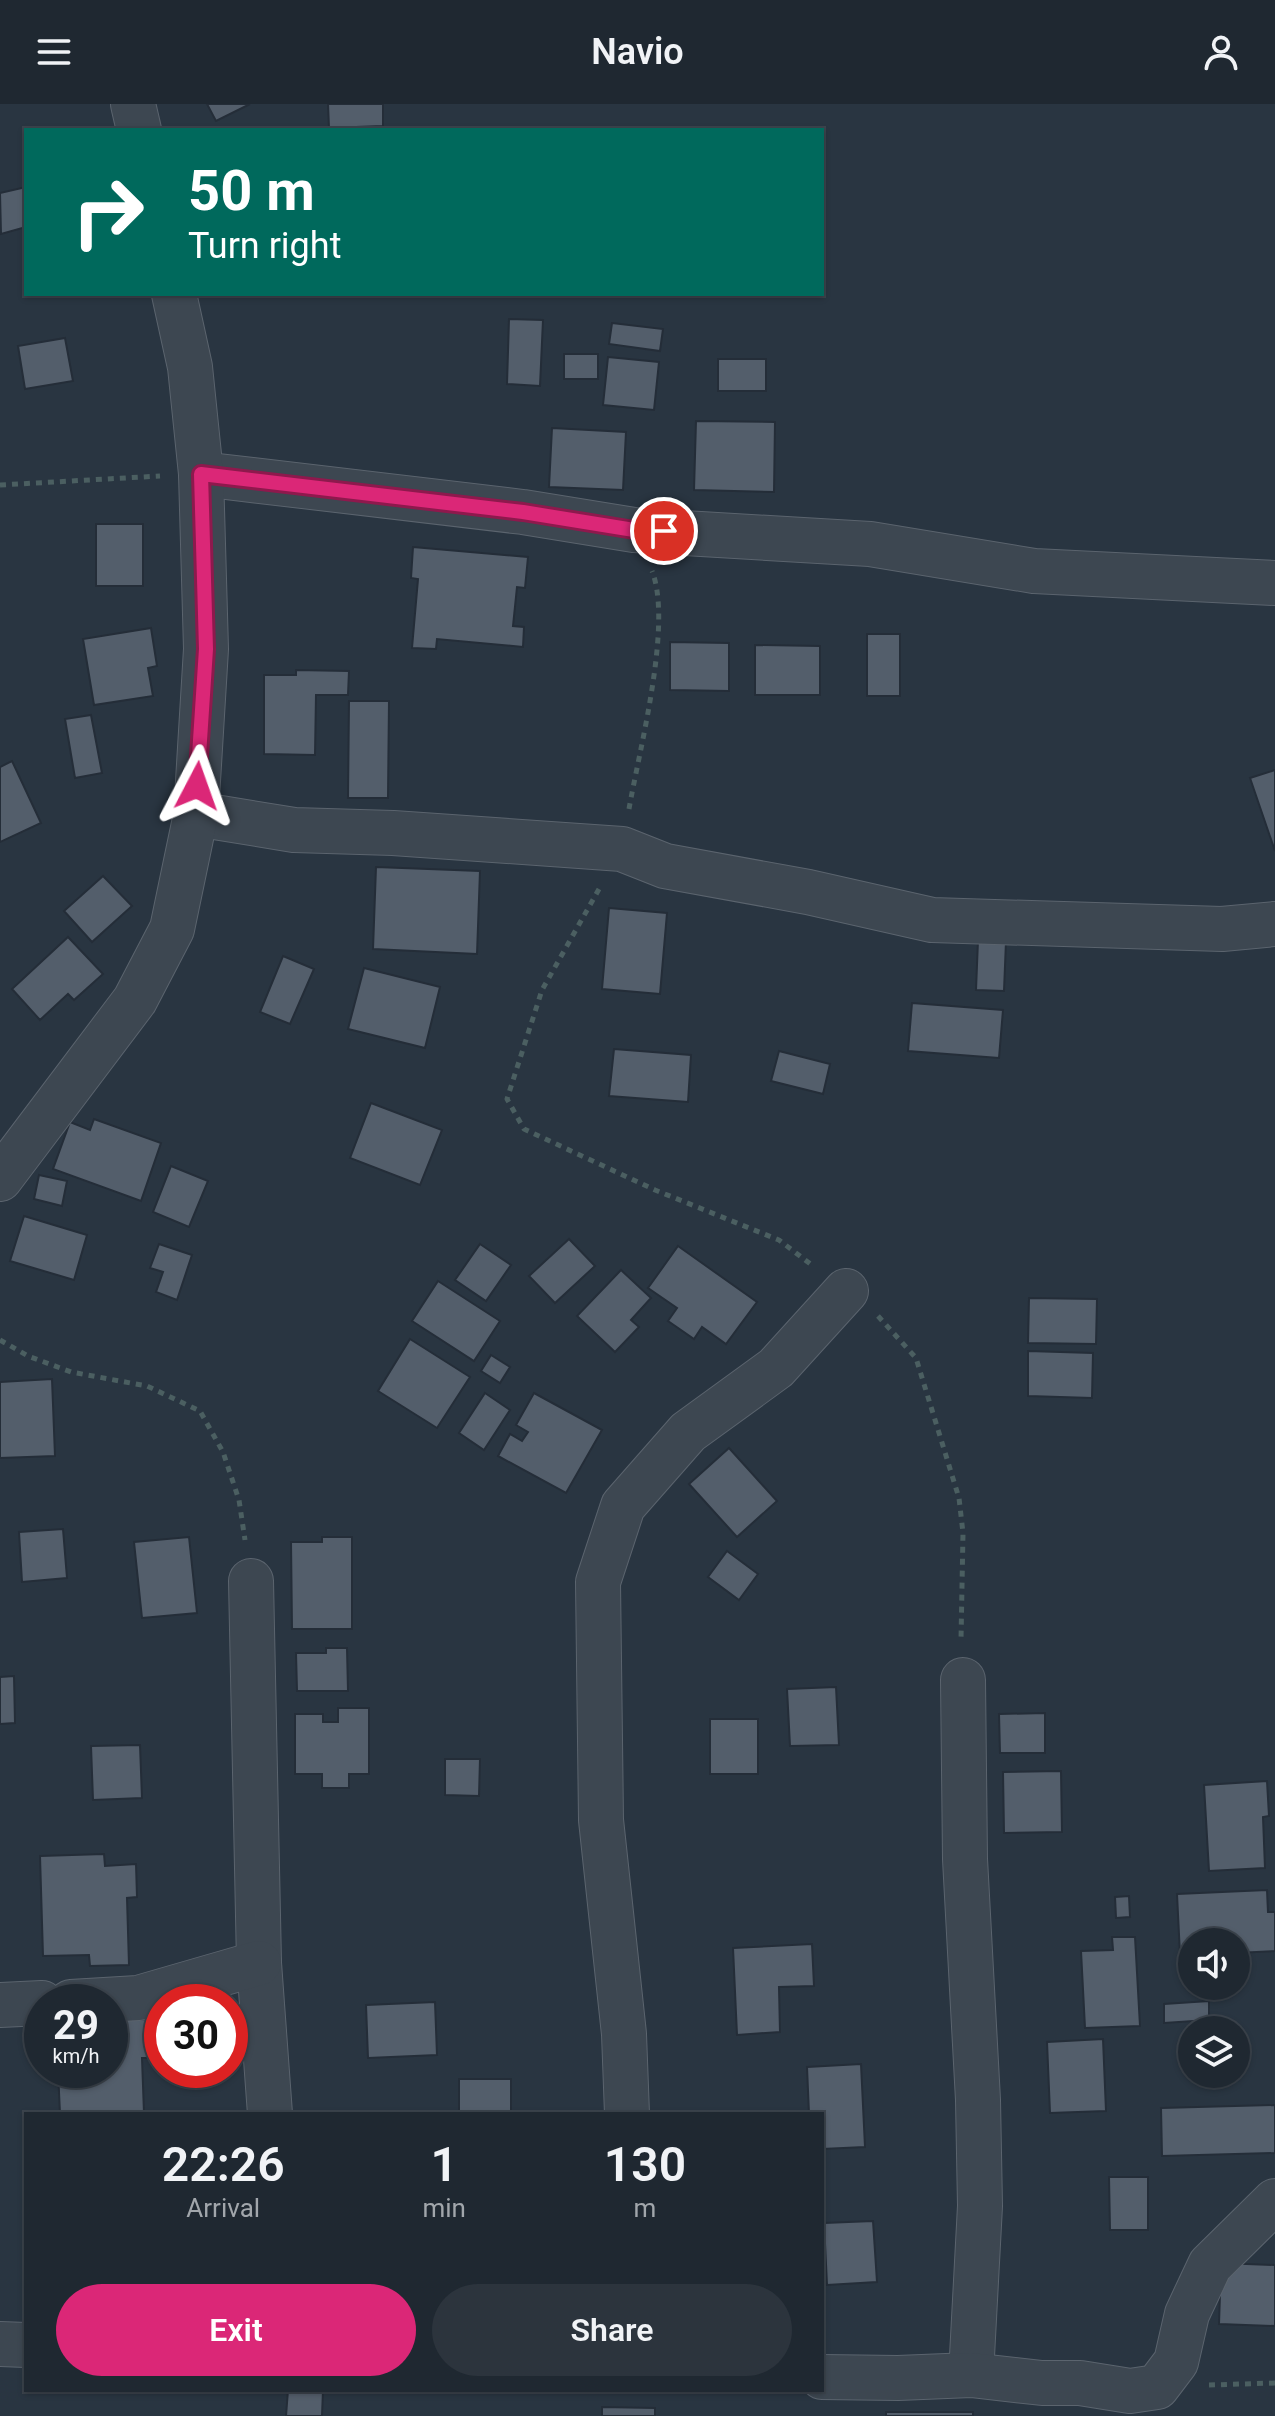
<!DOCTYPE html>
<style>
body{margin:0;font-family:Roboto,sans-serif;background:#2c343d;color:#f1f3f6;height:100vh;display:flex;flex-direction:column;font-size:30px;white-space:nowrap}
*{box-sizing:border-box;margin:0}
p{font-size:26px;color:#a1a6ab}
.icon{flex:none;width:44px;height:44px;fill:none;stroke:currentColor;stroke-width:2;stroke-linecap:round;stroke-linejoin:round}
.map{position:relative;flex:1;overflow:hidden}
.panel{position:absolute;left:24px;top:2008px;width:800px;height:280px;display:flex;flex-direction:column;background:#1f2831;border-radius:0px;box-shadow:0 2px 6px #0004,0 0 0 2px #3c444d}
.panel>*{flex:none}
.top-card{position:absolute;left:24px;top:24px;width:800px;height:168px;border-radius:0px;box-shadow:0 2px 6px #0004,0 0 0 2px #3c444d;background:#00695c;color:#fff;overflow:hidden}
.buttons{position:absolute;left:1178px;top:1824px;display:grid;gap:16px}
.buttons a{display:grid;place-items:center;width:72px;height:72px;border-radius:50%;background:#1f2831;box-shadow:0 2px 6px #0004,0 0 0 2px #3c444d;font-size:40px}
.speed{position:absolute;left:24px;top:1880px;display:flex;gap:16px;font-size:40px;font-weight:700;text-align:center}
.speed>*{display:grid;place-content:center;width:104px;height:104px;border-radius:50%;background:#1f2831;box-shadow:0 2px 6px #0004,0 0 0 2px #3c444d;line-height:1}
.speed small{font-size:20px;font-weight:400}
.speed .limit{border:12px solid #d22;background:#fff;color:#111}
.pin{position:absolute;display:grid;place-items:center;width:68px;height:68px;color:#fff;margin:-34px;border:4px solid #fff;border-radius:50%;box-shadow:0 2px 8px #0007}
.me{position:absolute;width:88px;margin:-44px;rotate:4deg;stroke-linejoin:round;filter:drop-shadow(0 0 6px #0008)}
.turn{display:flex;align-items:center;gap:28px;height:168px;padding:0 32px;font-size:36px}
.turn .icon{width:104px;height:104px;stroke-width:2.5}
.turn b{display:block;font-size:56px;line-height:68px}
.eta{display:flex;justify-content:space-evenly;align-items:center;height:136px;text-align:center}
.eta b{font-size:48px;font-weight:600;line-height:56px}
.primary-button{display:flex;gap:16px;margin-top:auto;padding:16px 32px}
.primary-button a{flex:1;height:92px;border-radius:48px;background:#db2777;color:#fff;font-size:32px;font-weight:600;line-height:92px;text-align:center}
.primary-button a+a{background:#2c343d;color:#f1f3f6}
header{display:flex;justify-content:space-between;align-items:center;height:104px;padding:0 32px;background:#1f2831;font-size:36px;font-weight:600}
.map>svg:first-child{display:block}
.building{fill:#535e6b;stroke:#242d38;stroke-width:2}
.lines{fill:none;stroke-linecap:round;stroke-linejoin:round}
.minor-casing{stroke:#5b646e;stroke-width:46}
.path{stroke:#4b5f61;stroke-width:5;stroke-dasharray:6 6;stroke-linecap:butt}
.minor{stroke:#3d4751;stroke-width:44}
.route-casing{stroke:#8e194d;stroke-width:20}
.route{stroke:#db2777;stroke-width:14}
</style>
<header><svg class="icon" aria-label="menu" viewBox="0 0 24 24"><path d="M4 6h16M4 12h16M4 18h16"/></svg>Navio<svg class="icon" aria-label="person" viewBox="0 0 24 24"><circle cx="12" cy="8" r="4"/><path d="M4 21q1-7 8-7t8 7"/></svg></header>
<div class="map">
<svg width="1275" height="2312" viewBox="0 0 1275 2312">
<rect width="100%" height="100%" fill="#293541"/>
<g class="building">
<polygon points="207,0 250,0 216,17"/>
<polygon points="328,0 383,0 383,22 329,24"/>
<polygon points="26,83 26,123 1,130 0,89"/>
<polygon points="509,215 543,216 540,282 507,280"/>
<polygon points="612,219 663,225 660,247 609,240"/>
<polygon points="65,234 73,277 25,285 18,242"/>
<rect x="564" y="250" width="34" height="25"/>
<polygon points="608,253 659,258 654,306 603,301"/>
<rect x="718" y="255" width="48" height="32"/>
<polygon points="696,317 775,318 774,388 694,386"/>
<polygon points="552,324 626,328 623,386 549,383"/>
<rect x="96" y="420" width="47" height="62"/>
<polygon points="413,443 528,453 525,484 517,483 513,522 524,523 523,543 437,535 436,545 412,544 418,475 411,474"/>
<polygon points="151,524 157,562 148,564 153,592 94,601 83,535"/>
<rect x="867" y="530" width="33" height="62"/>
<polygon points="670,538 729,539 729,587 670,586"/>
<polygon points="755,541 820,542 820,591 755,591"/>
<polygon points="296,566 349,567 348,591 316,591 315,651 264,650 264,571 296,571"/>
<polygon points="349,597 389,597 388,694 348,694"/>
<polygon points="91,611 102,669 75,674 65,615"/>
<polygon points="12,657 41,719 0,738 0,663"/>
<polygon points="1275,666 1275,747 1250,674"/>
<polygon points="376,763 480,767 477,850 373,845"/>
<polygon points="103,772 132,802 92,838 64,807"/>
<polygon points="609,804 667,809 660,890 602,885"/>
<polygon points="68,833 103,870 74,896 68,890 40,916 12,885"/>
<polygon points="978,836 1006,837 1004,887 976,886"/>
<polygon points="283,852 314,865 290,920 260,908"/>
<polygon points="364,864 440,883 425,944 348,925"/>
<polygon points="912,899 1003,906 999,954 908,947"/>
<polygon points="614,945 691,951 688,998 609,992"/>
<polygon points="779,947 830,960 823,990 771,977"/>
<polygon points="371,999 442,1026 420,1081 350,1054"/>
<polygon points="94,1015 161,1039 141,1097 53,1065 70,1018 90,1026"/>
<polygon points="171,1062 208,1077 189,1123 153,1108"/>
<polygon points="39,1071 67,1077 62,1102 34,1095"/>
<polygon points="24,1112 87,1131 74,1176 10,1157"/>
<polygon points="569,1135 595,1162 555,1199 529,1172"/>
<polygon points="159,1140 192,1151 177,1196 156,1188 163,1168 150,1164"/>
<polygon points="480,1140 511,1161 486,1197 455,1176"/>
<polygon points="678,1142 757,1198 726,1240 702,1223 694,1235 668,1217 677,1204 648,1184"/>
<polygon points="621,1166 651,1194 631,1216 639,1223 615,1248 577,1212"/>
<polygon points="438,1177 500,1217 474,1257 412,1217"/>
<polygon points="1029,1194 1097,1195 1096,1240 1028,1239"/>
<polygon points="410,1235 470,1273 437,1324 378,1287"/>
<polygon points="1028,1247 1093,1249 1092,1294 1028,1292"/>
<polygon points="491,1251 510,1263 500,1279 481,1267"/>
<polygon points="52,1275 55,1352 0,1354 0,1278"/>
<polygon points="485,1289 510,1306 484,1346 459,1329"/>
<polygon points="534,1289 602,1326 566,1389 498,1352 510,1330 522,1337 528,1328 516,1321"/>
<polygon points="729,1344 777,1397 737,1433 689,1380"/>
<polygon points="63,1425 67,1474 22,1478 19,1428"/>
<polygon points="189,1433 197,1509 142,1514 134,1438"/>
<polygon points="322,1433 352,1433 352,1525 292,1525 291,1438 322,1438"/>
<polygon points="727,1447 758,1470 739,1496 708,1473"/>
<polygon points="326,1544 347,1544 348,1587 297,1587 296,1549 326,1549"/>
<polygon points="14,1572 15,1619 0,1620 0,1573"/>
<polygon points="836,1583 839,1641 790,1642 787,1585"/>
<polygon points="338,1604 369,1604 369,1670 349,1670 349,1684 322,1684 322,1670 295,1670 295,1610 323,1610 323,1618 338,1618"/>
<polygon points="1045,1609 1045,1649 1000,1649 999,1610"/>
<rect x="710" y="1615" width="48" height="55"/>
<polygon points="140,1641 142,1694 93,1696 91,1642"/>
<polygon points="445,1655 480,1655 479,1692 445,1691"/>
<polygon points="1061,1667 1062,1728 1004,1729 1003,1668"/>
<polygon points="1267,1677 1269,1712 1263,1713 1265,1764 1209,1767 1204,1681"/>
<polygon points="104,1750 105,1762 136,1760 137,1793 127,1794 129,1861 90,1862 89,1851 43,1852 40,1752"/>
<polygon points="1267,1786 1268,1808 1275,1808 1275,1847 1236,1849 1236,1838 1192,1838 1192,1851 1180,1851 1177,1790"/>
<polygon points="1129,1792 1130,1813 1116,1814 1115,1793"/>
<polygon points="1112,1833 1135,1833 1140,1922 1085,1924 1081,1847 1113,1846"/>
<polygon points="812,1840 814,1882 779,1883 780,1928 737,1931 733,1844"/>
<polygon points="1209,1897 1209,1916 1164,1919 1164,1900"/>
<polygon points="435,1898 437,1951 368,1954 366,1901"/>
<polygon points="146,1915 147,1954 142,1954 144,2009 60,2010 58,1966 110,1966 110,1916"/>
<polygon points="1103,1935 1106,2007 1050,2009 1047,1938"/>
<polygon points="861,1960 865,2043 822,2045 822,2010 809,2010 807,1963"/>
<rect x="459" y="1975" width="52" height="35"/>
<polygon points="1275,2001 1275,2049 1162,2052 1161,2004"/>
<polygon points="1109,2073 1148,2073 1148,2126 1110,2126"/>
<polygon points="873,2117 877,2178 827,2181 824,2119"/>
<polygon points="1221,2159 1275,2161 1275,2222 1219,2220"/>
<polygon points="288,2286 323,2286 322,2312 286,2312"/>
<polygon points="602,2303 655,2304 655,2312 602,2312"/>
<rect x="886" y="2308" width="87" height="4"/>
</g>
<g class="lines">
<defs>
<g id="minor">
<polyline points="133,0 139,26"/>
<polyline points="201,370 523,408 634,426 870,440 1034,467 1275,479"/>
<polyline points="196,710 294,726 393,729 622,745 665,762 808,788 932,816 1222,825 1275,820"/>
<polyline points="0,1075 135,896 172,825 196,710 206,545 201,370 190,263 174,190"/>
<polyline points="251,1477 259,1859 270,2010"/>
<polyline points="963,1576 965,1755 978,1996 980,2102 971,2271"/>
<polyline points="71,1898 138,1894 259,1859"/>
<polyline points="0,1901 42,1899"/>
<polyline points="627,2010 624,1930 601,1716 598,1478 623,1402 688,1328 776,1264 846,1187"/>
<polyline points="0,2240 26,2241"/>
<polyline points="822,2273 898,2274 971,2271 1042,2279 1080,2279 1130,2287 1157,2283 1176,2258 1187,2210 1210,2161 1275,2097"/>
</g>
</defs>
<use href="#minor" class="minor-casing"/>
<g class="path">
<polyline points="0,381 160,372"/>
<path d="M 629,705 C 639,647 673,520 652,467"/>
<polyline points="599,785 542,886 507,995 524,1025 655,1086 779,1136 813,1162"/>
<polyline points="878,1212 916,1254 959,1394 963,1429 961,1536"/>
<polyline points="0,1236 28,1252 71,1268 147,1282 200,1307 223,1348 239,1396 245,1436"/>
<polyline points="1209,2281 1275,2279"/>
</g>
<use href="#minor" class="minor"/>
</g>
<g class="lines">
<defs>
<polyline id="route" points="197,682 206,545 201,370 523,408 634,426 664,427"/>
</defs>
<use href="#route" class="route-casing"/>
<use href="#route" class="route"/>
</g>
</svg>
<div class="buttons">
<a><svg class="icon" aria-label="sound" viewBox="0 0 24 24"><path d="M4 9h4l5-4v14l-5-4H4zM17 9q2 3 0 6"/></svg></a>
<a><svg class="icon" aria-label="layers" viewBox="0 0 24 24"><path d="M12 4l9 5-9 5-9-5zM3 14l9 5 9-5"/></svg></a>
</div>
<div class="speed"><div>29<small>km/h</small></div><div class="limit">30</div></div>
<div class="pin" style="left:664px;top:427px;background:#d93025"><svg class="icon" aria-label="arrive" viewBox="0 0 24 24"><path d="M6 21V4h12l-3 4 3 4H6"/></svg></div>
<svg class="me" style="left:197px;top:682px" viewBox="-20 -20 40 40"><path d="M0-17L14 15 0 8-14 15z" fill="#db2777" stroke="#fff" stroke-width="4"/></svg>
<div class="top-card">
<div class="turn"><svg class="icon" aria-label="right" viewBox="0 0 24 24"><path d="M7 20v-9h11M14 6l5 5-5 5"/></svg><div><b>50 m</b>Turn right</div></div>
</div>
<section class="panel">
<div class="eta">
<div><b>22:26</b><p>Arrival</p></div>
<div><b>1</b><p>min</p></div>
<div><b>130</b><p>m</p></div>
</div>
<div class="primary-button"><a>Exit</a><a>Share</a></div>
</section>
</div>
